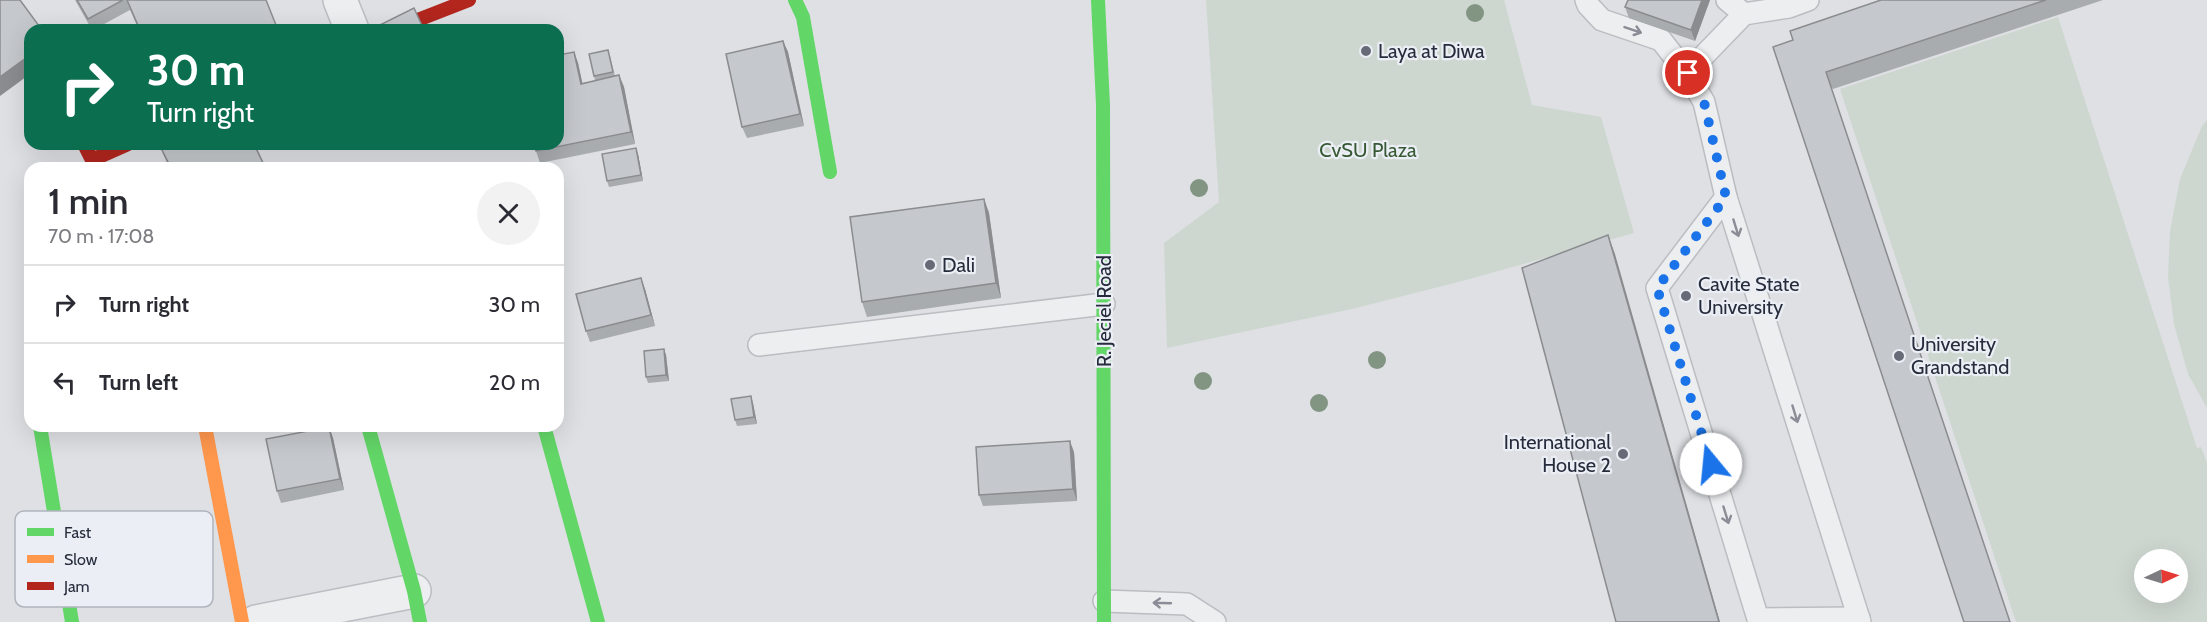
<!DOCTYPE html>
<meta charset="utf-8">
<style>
body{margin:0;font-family:Cabin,sans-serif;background:#f2f2f3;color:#2b2b33;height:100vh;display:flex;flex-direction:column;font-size:22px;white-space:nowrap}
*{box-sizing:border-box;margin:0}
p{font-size:20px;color:#7c7c81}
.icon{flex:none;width:33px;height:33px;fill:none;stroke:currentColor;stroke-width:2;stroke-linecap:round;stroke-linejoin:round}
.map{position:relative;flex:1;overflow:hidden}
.side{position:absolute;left:24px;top:162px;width:540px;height:270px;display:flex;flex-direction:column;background:#fff;border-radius:18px;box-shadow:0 6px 24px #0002}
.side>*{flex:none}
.top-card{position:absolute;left:24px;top:24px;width:540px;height:126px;border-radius:18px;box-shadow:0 6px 24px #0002;background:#0b6e4f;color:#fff;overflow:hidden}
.needle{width:39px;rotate:86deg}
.fabs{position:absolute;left:2134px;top:549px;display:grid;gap:12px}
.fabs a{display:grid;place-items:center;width:54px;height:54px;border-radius:50%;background:#fff;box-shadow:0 6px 24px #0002;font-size:30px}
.pin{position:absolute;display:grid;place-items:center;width:51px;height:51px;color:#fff;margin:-26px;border:3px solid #fff;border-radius:50%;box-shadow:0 2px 6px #0007}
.me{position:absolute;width:66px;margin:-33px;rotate:343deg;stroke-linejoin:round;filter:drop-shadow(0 0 4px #0008)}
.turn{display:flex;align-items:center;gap:21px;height:126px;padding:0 24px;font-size:27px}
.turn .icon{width:78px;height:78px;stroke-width:2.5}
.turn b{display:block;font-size:42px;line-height:51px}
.round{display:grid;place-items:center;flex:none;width:63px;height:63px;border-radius:32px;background:#f2f2f3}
.head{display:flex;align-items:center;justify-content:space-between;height:102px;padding:0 24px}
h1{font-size:36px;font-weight:600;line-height:45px}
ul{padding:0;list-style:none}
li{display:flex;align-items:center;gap:18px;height:78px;padding:0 24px;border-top:2px solid #e1e1e2}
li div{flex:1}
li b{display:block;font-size:22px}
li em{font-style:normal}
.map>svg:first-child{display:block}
.green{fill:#ced7cf;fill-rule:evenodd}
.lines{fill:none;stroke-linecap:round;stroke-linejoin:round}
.lane-casing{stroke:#bbbdc0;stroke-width:24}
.street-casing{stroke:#bbbdc0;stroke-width:36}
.lane{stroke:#edeef0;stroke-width:21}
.street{stroke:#edeef0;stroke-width:33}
.fast{stroke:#63d668;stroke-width:14}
.slow{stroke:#ff974d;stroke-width:14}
.jam{stroke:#b3261e;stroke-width:14}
.tree{fill:#829583}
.wall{fill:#a9acaf}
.shaded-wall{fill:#8a8c8f}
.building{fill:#c5c8cc;stroke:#8a8c8f;stroke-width:1.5}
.oneway{stroke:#8a8d96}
.route{stroke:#1a73e8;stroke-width:10;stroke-dasharray:0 18}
.poi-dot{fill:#666b77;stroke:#ebeef4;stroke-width:2}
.labels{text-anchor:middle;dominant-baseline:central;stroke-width:4.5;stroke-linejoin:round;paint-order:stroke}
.poi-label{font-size:20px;fill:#262c3c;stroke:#ebeef4;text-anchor:start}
.park-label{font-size:20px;fill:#365833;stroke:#ebeef4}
.street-label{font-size:20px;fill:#262c3c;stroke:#ebeef4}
.key{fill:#ebeef4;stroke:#b0b4bd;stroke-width:1.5}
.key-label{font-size:16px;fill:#262c3c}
</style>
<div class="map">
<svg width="2207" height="622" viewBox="0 0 2207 622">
<rect width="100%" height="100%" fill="#dee0e4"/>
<g class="green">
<polygon points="1206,0 1504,0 1532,105 1601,117 1634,233 1466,280 1352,309 1167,348 1164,243 1219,202"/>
<path d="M 2058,17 L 2197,448 L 2201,447 L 2207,463 L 2207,622 L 2016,622 L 1840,89 ZM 2145,560 L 2178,560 L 2178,592 L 2145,592 Z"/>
<polygon points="2207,120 2207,408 2188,374 2174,324 2168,278 2170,231 2180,179 2202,126"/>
</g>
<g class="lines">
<defs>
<g id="lane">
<polyline points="1586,0 1588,5 1602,20 1661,40 1687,73 1704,102 1726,197 1860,622"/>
<polyline points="1727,0 1744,14"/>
<polyline points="1687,73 1744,14 1789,7 1808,0"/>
<polyline points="1726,197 1657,288 1758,619 1859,618"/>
<polyline points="759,345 1104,304"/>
<polyline points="1104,601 1187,604 1215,622"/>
</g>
<g id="street">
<polyline points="340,0 352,30"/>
<polyline points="256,622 414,591"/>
</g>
</defs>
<use href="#lane" class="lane-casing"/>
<use href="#street" class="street-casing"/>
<use href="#lane" class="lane"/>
<use href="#street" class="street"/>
<g class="fast">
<polyline points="795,0 803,17 830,172"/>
<polyline points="1098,0 1103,105 1104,622"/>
<polyline points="40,426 72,622"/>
<polyline points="368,426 414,591 420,622"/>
<polyline points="544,426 598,622"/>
</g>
<polyline class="slow" points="205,426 242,622"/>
<g class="jam">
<polyline points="392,30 469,0"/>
<polyline points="84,144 92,160 128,144"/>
</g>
</g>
<g class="tree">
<circle cx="1475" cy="13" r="9"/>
<circle cx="1199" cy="188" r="9"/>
<circle cx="1377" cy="360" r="9"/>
<circle cx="1203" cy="381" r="9"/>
<circle cx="1319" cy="403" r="9"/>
</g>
<g class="wall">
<polygon points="75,0 266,0 278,30 139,30 130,10 93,30 92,30"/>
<polygon points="1628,0 1710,0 1695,41 1629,18 1625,7"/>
<polygon points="1881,0 2103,0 1833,89 1793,40"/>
<polygon points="783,41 788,52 804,126 747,138 742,127"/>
<polygon points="574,52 578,63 582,83 595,81 594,76 610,56 615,76 619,75 624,87 635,144 540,163 536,151"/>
<polygon points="159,144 264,165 265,168 169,168"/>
<polygon points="638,154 643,181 609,187 607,181"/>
<polygon points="984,199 989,213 1001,298 867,317 862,302"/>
<polygon points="645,289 655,326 590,342 586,331"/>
<polygon points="664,349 666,355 669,381 648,383 646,377"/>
<polygon points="753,403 757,424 737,426 735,420"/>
<polygon points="329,427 333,438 344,490 281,503 277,491"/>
<polygon points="1074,452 1077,501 983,506 979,495"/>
</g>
<g class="shaded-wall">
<polygon points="1702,0 1710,0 1695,41 1691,30"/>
<polygon points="783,41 788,52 804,126 800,114"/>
<polygon points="574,52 578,63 585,95 581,84"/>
<polygon points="30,55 30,74 0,96 0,77"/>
<polygon points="619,75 624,87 635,144 631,132"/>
<polygon points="636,148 638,154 643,181 641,175"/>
<polygon points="984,199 989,213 1001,298 996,283"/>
<polygon points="1608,235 1615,254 1720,622 1719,622"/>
<polygon points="641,278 645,289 655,326 651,315"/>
<polygon points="664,349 666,355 669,381 666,375"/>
<polygon points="751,396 753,403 757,424 754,417"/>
<polygon points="329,427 333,438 344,490 340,479"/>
<polygon points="1070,441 1074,452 1077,501 1073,489"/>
</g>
<g class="building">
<polygon points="0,0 20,0 42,30 30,30 30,55 0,77"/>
<polygon points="77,0 123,0 88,19"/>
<polygon points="127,0 266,0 276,25 264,30 140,30"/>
<polygon points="1628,0 1702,0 1691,30 1625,7"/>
<polygon points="1881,0 2046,0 1826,72 2010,622 1964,622 1773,47 1793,40 1790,31"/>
<polygon points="414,8 424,30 370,30"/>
<polygon points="783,41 800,114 742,127 726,54"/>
<polygon points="608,50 613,72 594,76 589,54"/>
<polygon points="574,52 581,84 619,75 631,132 536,151 534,144 558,144 558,55"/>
<polygon points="159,144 254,144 264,165 258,168 171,168"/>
<polygon points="636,148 641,175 607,181 602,154"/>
<polygon points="984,199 996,283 862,302 850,217"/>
<polygon points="1608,235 1719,622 1616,622 1522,268"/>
<polygon points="641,278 651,315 586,331 576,294"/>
<polygon points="664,349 666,375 646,377 644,351"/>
<polygon points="751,396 754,417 735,420 731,399"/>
<polygon points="329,427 340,479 277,491 266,439"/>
<polygon points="1070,441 1073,489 979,495 976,447"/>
</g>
<defs><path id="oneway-shaft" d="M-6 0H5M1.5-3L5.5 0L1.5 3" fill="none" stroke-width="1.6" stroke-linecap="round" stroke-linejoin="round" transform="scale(1.5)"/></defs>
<g class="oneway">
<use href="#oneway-shaft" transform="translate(1633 30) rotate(19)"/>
<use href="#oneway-shaft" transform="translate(1736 228) rotate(73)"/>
<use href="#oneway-shaft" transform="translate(1795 414) rotate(73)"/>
<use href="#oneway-shaft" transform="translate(1726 515) rotate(73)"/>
<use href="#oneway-shaft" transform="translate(1162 603) rotate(-178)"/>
</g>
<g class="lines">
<polyline class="route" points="1688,73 1704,102 1726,197 1657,288 1711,464"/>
</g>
<g class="poi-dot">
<circle cx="1366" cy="51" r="6"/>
<circle cx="930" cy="265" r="6"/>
<circle cx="1686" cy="296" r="6"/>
<circle cx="1899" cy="356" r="6"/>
<circle cx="1623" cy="454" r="6"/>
</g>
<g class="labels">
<g class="poi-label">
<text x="1378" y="51">Laya at Diwa</text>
<text x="942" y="265">Dali</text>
<text x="1698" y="284">Cavite State<tspan x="1698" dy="23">University</tspan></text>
<text x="1911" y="344">University<tspan x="1911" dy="23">Grandstand</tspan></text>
<text x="1611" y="442" text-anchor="end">International<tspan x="1611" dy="23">House 2</tspan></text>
</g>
<g class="park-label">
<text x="1368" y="150">CvSU Plaza</text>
</g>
<g class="street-label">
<text transform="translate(1104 311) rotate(-90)">R. Jeciel Road</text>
</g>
</g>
<rect x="15" y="511" width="198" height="96" rx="9" class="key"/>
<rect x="27" y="528" width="27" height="8" fill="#63d668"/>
<rect x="27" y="555" width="27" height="8" fill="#ff974d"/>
<rect x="27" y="582" width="27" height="8" fill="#b3261e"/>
<g class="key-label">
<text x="64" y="538">Fast</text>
<text x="64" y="565">Slow</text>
<text x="64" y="592">Jam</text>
</g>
</svg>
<div class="fabs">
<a><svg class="needle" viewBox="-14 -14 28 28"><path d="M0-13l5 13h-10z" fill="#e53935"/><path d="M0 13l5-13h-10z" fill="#7c7c81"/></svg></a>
</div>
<div class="pin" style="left:1688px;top:73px;background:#d93025"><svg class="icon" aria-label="arrive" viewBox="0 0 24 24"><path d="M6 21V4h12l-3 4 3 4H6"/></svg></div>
<svg class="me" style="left:1711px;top:464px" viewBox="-20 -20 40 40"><circle r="19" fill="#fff"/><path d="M0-13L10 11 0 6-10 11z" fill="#1a73e8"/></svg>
<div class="top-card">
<div class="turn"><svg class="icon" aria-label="right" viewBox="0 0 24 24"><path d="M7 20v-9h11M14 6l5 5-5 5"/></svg><div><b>30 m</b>Turn right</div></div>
</div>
<section class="side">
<div class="head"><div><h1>1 min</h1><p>70 m · 17:08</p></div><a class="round"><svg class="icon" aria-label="close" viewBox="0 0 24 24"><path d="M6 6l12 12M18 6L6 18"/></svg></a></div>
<ul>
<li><svg class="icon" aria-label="right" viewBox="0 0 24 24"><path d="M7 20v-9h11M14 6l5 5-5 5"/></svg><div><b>Turn right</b></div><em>30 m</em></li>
<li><svg class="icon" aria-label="left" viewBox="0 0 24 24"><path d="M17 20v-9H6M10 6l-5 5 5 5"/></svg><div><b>Turn left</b></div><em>20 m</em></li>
</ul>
</section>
</div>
